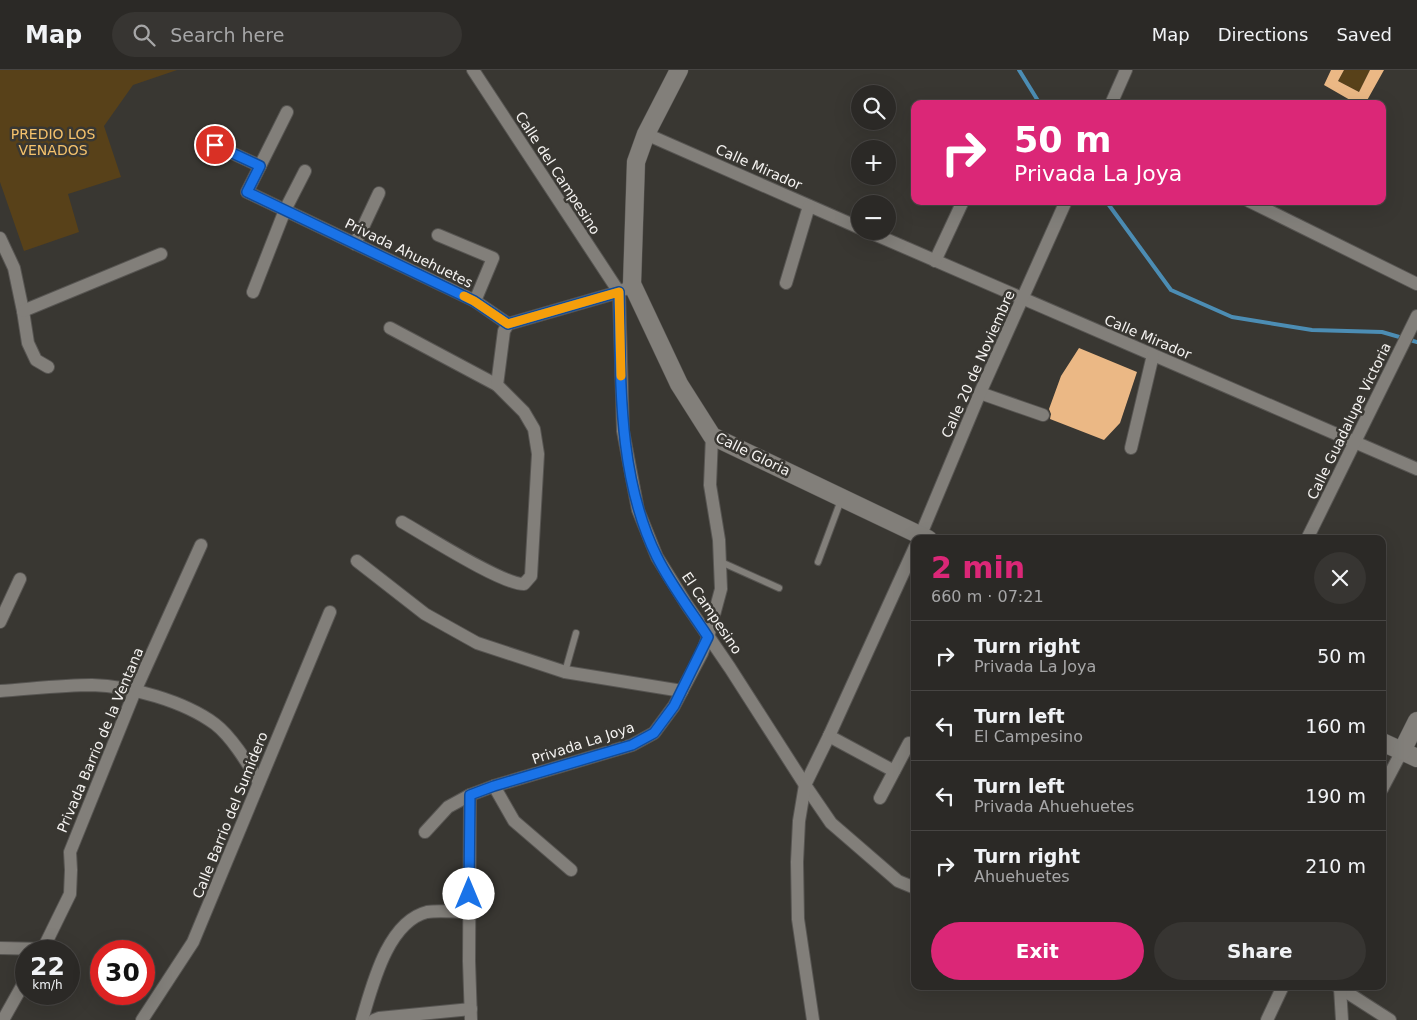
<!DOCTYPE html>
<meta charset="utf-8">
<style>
body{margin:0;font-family:"DejaVu Sans",sans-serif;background:#373532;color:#f1f3f6;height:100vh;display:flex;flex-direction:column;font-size:19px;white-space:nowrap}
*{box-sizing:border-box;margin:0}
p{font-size:16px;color:#a6a6a7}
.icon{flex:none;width:28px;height:28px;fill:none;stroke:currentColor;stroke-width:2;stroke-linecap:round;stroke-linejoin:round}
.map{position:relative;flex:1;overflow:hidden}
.side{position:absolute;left:911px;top:465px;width:475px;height:455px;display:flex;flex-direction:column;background:#2b2926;border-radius:10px;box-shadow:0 5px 20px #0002,0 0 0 1px #474543}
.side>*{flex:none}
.guide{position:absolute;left:911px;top:30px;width:475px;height:105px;border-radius:10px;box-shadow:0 5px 20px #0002,0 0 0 1px #474543;background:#db2777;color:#fff;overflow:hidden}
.fabs{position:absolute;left:851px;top:15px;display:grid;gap:10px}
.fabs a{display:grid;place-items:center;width:45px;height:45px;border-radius:50%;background:#2b2926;box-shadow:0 5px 20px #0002,0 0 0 1px #474543;font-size:25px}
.speed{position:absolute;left:15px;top:870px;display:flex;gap:10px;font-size:25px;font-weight:700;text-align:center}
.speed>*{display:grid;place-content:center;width:65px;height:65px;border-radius:50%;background:#2b2926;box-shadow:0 5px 20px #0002,0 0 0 1px #474543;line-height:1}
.speed small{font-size:12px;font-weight:400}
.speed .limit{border:8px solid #d22;background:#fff;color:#111}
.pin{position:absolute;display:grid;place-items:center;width:42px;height:42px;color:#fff;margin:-21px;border:2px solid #fff;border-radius:50%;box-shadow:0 1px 5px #0007}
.me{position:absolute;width:55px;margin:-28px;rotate:0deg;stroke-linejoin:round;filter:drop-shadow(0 0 4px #0008)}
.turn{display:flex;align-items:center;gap:18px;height:105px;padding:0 20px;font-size:22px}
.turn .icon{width:65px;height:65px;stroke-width:2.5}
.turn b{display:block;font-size:35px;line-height:42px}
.round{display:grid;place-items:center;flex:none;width:52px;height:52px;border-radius:26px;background:#373532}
.overview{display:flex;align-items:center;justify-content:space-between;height:85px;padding:0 20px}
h1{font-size:30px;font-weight:800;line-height:38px;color:#db2777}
.primary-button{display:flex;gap:10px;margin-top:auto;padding:10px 20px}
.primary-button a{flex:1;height:58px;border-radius:30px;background:#db2777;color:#fff;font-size:20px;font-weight:800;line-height:58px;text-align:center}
.primary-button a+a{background:#373532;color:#f1f3f6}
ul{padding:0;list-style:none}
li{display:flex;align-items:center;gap:15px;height:70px;padding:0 20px;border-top:1px solid #474543}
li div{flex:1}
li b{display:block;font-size:19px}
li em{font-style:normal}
header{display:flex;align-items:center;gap:30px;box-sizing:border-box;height:70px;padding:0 25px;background:#2b2926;border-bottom:1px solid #474543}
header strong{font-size:24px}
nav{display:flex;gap:28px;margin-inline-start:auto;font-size:18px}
.search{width:350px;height:45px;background:#373532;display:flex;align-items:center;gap:12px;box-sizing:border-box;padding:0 18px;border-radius:28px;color:#a6a6a7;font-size:19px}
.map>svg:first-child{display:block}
.green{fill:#584119}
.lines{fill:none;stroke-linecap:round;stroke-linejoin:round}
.stream{stroke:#4c8db4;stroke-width:4}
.building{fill:#ebb885}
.lane-casing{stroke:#575552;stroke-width:8}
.street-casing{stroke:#575552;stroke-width:14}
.secondary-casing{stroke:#575552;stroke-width:19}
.lane{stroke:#827f7a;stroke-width:6}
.street{stroke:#827f7a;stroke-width:12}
.secondary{stroke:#827f7a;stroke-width:18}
.route-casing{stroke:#114b97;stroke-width:12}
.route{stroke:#1a73e8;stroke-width:9}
.slow{stroke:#f59e0b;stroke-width:9}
.labels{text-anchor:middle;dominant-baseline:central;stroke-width:5;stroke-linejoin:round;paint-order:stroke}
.park-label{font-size:14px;fill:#f5c26c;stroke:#393732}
.street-label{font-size:14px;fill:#f5f3f1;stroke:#393732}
</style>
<header>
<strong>Map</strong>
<div class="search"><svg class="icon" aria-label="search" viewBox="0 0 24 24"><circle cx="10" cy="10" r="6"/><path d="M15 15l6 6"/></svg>Search here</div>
<nav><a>Map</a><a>Directions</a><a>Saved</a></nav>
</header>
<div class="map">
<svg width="1417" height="950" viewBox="0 0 1417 950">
<rect width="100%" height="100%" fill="#393732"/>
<g class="green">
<polygon points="0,0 177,0 133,15 104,56 121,107 68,124 79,162 24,181 0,112"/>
<polygon points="1344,0 1370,0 1359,22 1338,11"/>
</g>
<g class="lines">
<g class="stream">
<polyline points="1019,0 1040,34"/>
<polyline points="1106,131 1171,220 1232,247 1312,260 1382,262 1417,272"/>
</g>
</g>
<g class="building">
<polygon points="1331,0 1344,0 1338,11 1359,22 1370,0 1384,0 1365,34 1357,34 1324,15"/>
<polygon points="1079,278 1137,302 1120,353 1104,370 1050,349 1051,344 1049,339 1061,306"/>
</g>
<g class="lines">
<defs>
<g id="lane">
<polyline points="721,492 779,518"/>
<polyline points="818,492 841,430"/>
<polyline points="565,602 576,563"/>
</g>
<g id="street">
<polyline points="473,0 619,222 623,361 638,440 657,487 687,535 730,598 805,715 831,753 898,811 915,818"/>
<polyline points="1111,34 1126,0"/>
<polyline points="287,42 247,122 475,231 508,254"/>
<polyline points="646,64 860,158"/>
<polyline points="215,75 260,96"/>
<polyline points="1249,131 1417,214"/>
<polyline points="867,161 1417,399"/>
<polyline points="438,165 493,188 475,231"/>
<polyline points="0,168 14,198 23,241 28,273 36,290 48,297"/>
<polyline points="355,174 379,123"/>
<polyline points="935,191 963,131"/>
<polyline points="786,213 809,136"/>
<polyline points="253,222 285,140 305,101"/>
<polyline points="23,241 161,184"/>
<polyline points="508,254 619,222 625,219"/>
<polyline points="390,258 497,315"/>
<polyline points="980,323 1043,345"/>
<polyline points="1131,378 1153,285"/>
<path d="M 402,452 C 425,465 503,515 524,514 L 531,506 L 538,384 L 534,359 L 524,342 L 497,315 L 504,261 L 508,254"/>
<polyline points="919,469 980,323 1066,131"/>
<polyline points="1307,469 1417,246"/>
<polyline points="357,491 425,544 477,573 565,602 682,621"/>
<polyline points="0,552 20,509"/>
<path d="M 0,621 C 30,619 62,615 92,615 C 130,616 184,631 215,654 C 232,667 248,694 259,712"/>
<polyline points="829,666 894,701"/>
<polyline points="494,716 514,751 571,800"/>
<polyline points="1382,719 1402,681"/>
<polyline points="470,725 469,891 471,950"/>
<polyline points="880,728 909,673"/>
<polyline points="425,762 448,737 470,725 494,716 632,675 654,663 674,636 702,583 708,567 721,519 719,470 710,415 712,366"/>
<polyline points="0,878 43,879"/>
<polyline points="42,881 70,824 71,800 70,782 135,621 201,475"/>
<polyline points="1337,916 1390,950"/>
<polyline points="1340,918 1342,950"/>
<polyline points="3,950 26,909"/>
<polyline points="142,950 193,872 330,542"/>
<path d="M 362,950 C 372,917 387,852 427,842 C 438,840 457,842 469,842"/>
<polyline points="374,950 379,948 471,939"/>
<polyline points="813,950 798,849 797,792 799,751 805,715 829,666 915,477"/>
<polyline points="1267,950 1283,916"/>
</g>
<g id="secondary">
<polyline points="679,0 646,64 636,92 632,214 679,314 712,366 928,469"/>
<polyline points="1382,672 1417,688"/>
<polyline points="1402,681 1417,651"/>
</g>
</defs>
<use href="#lane" class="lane-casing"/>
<use href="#street" class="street-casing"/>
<use href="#secondary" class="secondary-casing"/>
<use href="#lane" class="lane"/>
<use href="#street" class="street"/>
<use href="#secondary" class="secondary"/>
</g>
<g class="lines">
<defs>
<path id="route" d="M 215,75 L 260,96 L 247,122 L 474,231 L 508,254 L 619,222 C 621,311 617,406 657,487 C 671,515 691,541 708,567 L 674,636 L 654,663 L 632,675 L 494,716 L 470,725 L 469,824"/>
</defs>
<use href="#route" class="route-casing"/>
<use href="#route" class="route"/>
<polyline class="slow" points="464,226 474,231 508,254 619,222 621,306"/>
</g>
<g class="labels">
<g class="park-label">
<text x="53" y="64">PREDIO LOS<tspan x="53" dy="16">VENADOS</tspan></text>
</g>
<g class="street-label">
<text transform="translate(759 97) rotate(24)">Calle Mirador</text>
<text transform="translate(558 103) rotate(57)">Calle del Campesino</text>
<text transform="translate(409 183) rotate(26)">Privada Ahuehuetes</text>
<text transform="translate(1148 267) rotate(23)">Calle Mirador</text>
<text transform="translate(978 294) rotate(-66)">Calle 20 de Noviembre</text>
<text transform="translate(1349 351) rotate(-64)">Calle Guadalupe Victoria</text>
<text transform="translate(753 384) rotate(26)">Calle Gloria</text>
<text transform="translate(712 543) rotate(56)">El Campesino</text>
<text transform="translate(100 670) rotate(-67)">Privada Barrio de la Ventana</text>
<text transform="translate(583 673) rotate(-18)">Privada La Joya</text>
<text transform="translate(230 745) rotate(-68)">Calle Barrio del Sumidero</text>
</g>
</g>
</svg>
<div class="fabs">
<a><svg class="icon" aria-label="search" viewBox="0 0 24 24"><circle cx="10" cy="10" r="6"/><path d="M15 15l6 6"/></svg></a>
<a>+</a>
<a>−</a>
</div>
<div class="speed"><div>22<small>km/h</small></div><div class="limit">30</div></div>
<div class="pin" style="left:215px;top:75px;background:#d93025"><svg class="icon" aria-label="arrive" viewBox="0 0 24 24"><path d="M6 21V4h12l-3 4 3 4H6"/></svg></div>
<svg class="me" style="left:469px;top:824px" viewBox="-20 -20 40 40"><circle r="19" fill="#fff"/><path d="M0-13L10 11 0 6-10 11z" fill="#1a73e8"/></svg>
<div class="guide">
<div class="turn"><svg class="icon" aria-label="right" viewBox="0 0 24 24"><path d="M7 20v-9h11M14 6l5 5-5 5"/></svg><div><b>50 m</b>Privada La Joya</div></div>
</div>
<section class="side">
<div class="overview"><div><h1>2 min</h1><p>660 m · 07:21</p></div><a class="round"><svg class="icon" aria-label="close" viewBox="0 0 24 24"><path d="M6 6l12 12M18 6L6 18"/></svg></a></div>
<ul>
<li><svg class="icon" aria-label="right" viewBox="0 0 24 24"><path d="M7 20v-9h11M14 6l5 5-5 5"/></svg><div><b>Turn right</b><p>Privada La Joya</p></div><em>50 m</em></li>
<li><svg class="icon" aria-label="left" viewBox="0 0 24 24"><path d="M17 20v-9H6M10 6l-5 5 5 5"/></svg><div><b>Turn left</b><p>El Campesino</p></div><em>160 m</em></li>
<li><svg class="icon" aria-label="left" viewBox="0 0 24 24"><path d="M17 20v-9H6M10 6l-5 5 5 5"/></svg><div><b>Turn left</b><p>Privada Ahuehuetes</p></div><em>190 m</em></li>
<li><svg class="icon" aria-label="right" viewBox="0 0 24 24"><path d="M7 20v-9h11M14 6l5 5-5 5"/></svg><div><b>Turn right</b><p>Ahuehuetes</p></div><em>210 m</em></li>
</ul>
<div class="primary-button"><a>Exit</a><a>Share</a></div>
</section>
</div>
